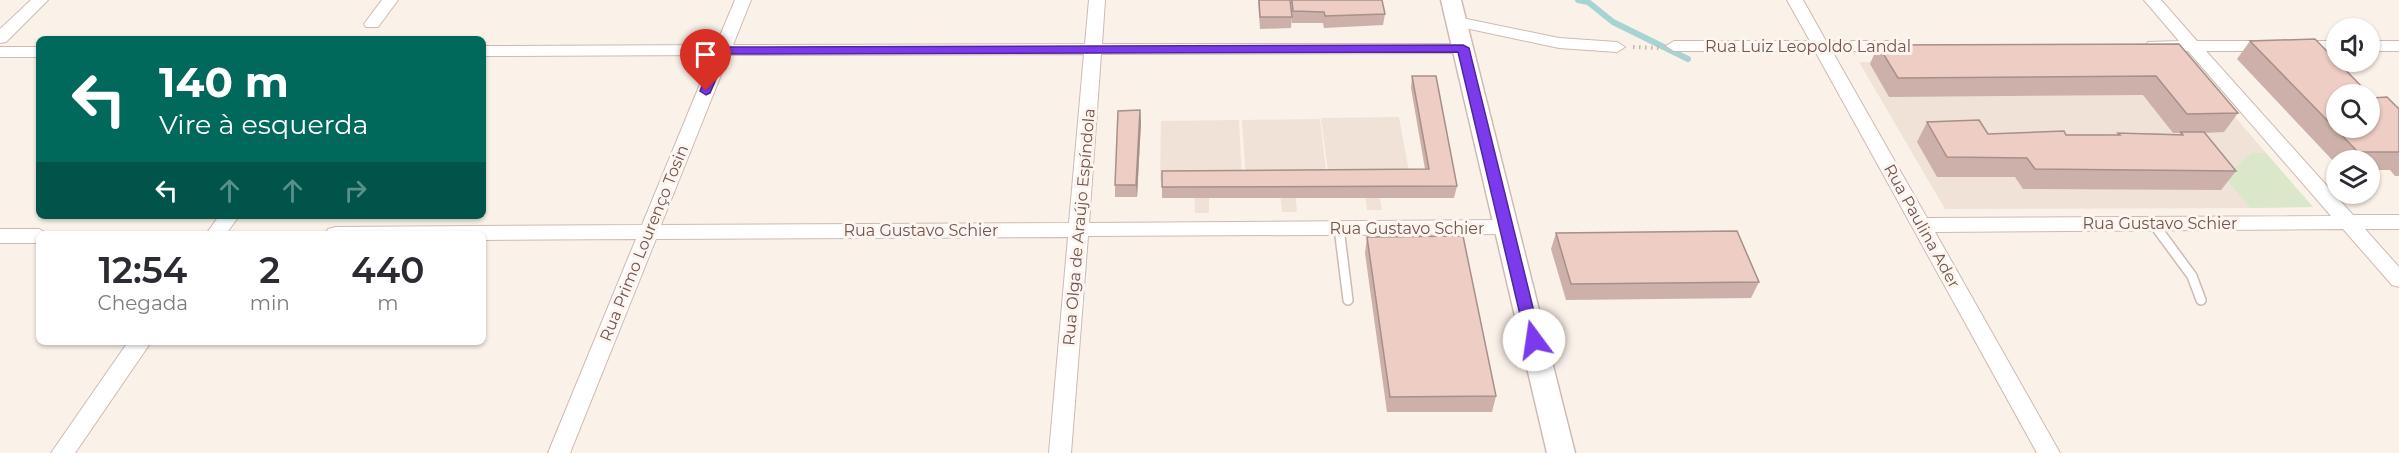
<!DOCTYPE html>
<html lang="pt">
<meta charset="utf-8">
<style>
body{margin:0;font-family:Montserrat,sans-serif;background:#f2f2f3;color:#2b2b33;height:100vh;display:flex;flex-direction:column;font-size:22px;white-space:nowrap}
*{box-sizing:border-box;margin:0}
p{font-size:20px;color:#7c7c81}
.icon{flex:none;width:33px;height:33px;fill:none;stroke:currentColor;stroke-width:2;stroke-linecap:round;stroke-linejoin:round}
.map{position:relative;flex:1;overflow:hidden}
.side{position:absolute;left:36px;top:231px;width:450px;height:114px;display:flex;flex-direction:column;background:#fff;border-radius:9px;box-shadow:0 2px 4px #0004}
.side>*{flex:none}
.guide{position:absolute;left:36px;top:36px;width:450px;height:183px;border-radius:9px;box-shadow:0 2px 4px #0004;background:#00695c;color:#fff;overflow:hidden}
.controls{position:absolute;left:2326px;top:18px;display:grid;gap:12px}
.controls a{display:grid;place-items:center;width:54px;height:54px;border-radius:50%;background:#fff;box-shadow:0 2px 4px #0004;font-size:30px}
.pin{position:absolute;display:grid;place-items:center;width:51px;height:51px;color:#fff;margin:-62px -26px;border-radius:50% 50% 50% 0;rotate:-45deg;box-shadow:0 0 6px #0007}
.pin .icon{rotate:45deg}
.me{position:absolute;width:66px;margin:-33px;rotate:346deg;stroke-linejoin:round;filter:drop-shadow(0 0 4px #0008)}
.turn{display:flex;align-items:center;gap:21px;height:126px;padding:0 24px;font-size:27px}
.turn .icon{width:78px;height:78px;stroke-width:2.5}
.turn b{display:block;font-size:42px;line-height:51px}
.lanes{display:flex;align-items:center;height:57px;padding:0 24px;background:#0003;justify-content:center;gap:30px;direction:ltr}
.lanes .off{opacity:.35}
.eta{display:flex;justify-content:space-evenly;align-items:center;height:102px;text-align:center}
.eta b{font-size:36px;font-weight:600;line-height:42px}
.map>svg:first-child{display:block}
.residential{fill:#f1e2d8}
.green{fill:#dae7c9}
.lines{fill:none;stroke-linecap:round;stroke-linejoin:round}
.stream{stroke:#a7d3d2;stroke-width:6}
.service-casing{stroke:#cebab3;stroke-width:12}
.minor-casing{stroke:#cebab3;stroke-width:2}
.tertiary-casing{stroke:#cebab3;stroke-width:3}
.path{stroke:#d2b0a6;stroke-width:4;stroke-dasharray:1.5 4.5;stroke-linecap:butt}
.service{stroke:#fff;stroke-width:9}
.minor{fill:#fff;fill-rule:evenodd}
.tertiary{fill:#fff;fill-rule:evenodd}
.wall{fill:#ccb0a9}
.shaded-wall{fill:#a69089}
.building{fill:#edcdc4;stroke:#a69089;stroke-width:1.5}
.route{fill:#7c3aed;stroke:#51269a;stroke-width:1.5}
.labels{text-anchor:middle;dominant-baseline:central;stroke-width:6;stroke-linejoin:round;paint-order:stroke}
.street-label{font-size:16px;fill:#72564f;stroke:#fdf5ef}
</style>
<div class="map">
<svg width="2399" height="453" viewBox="0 0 2399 453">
<rect width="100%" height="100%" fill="#faf1e9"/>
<g class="residential">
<polygon points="2187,61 2266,153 2251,153 2224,177 2250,208 1945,209 1859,62"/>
<polygon points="1399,117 1410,177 1377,178 1382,210 1367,210 1363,178 1329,178 1321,118"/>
<polygon points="1320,119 1327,179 1294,179 1297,212 1282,212 1279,180 1246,180 1242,120"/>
<polygon points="1239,120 1242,180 1209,180 1209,213 1195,213 1194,181 1160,181 1161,121"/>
</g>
<polygon class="green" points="2251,153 2266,153 2313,207 2250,208 2224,177"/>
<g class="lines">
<polyline class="stream" points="1578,0 1588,2 1613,22 1688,59"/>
<defs>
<g id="service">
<polyline points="2153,223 2192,276 2201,300"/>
<polyline points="1339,228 1348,300"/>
</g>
<g id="minor">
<polygon points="31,0 48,0 6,42 0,43 0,29"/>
<polygon points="382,0 398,0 378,27 366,27 364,24"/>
<path d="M 735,0 L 751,0 L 733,45 L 1085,44 L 1089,0 L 1105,0 L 1102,44 L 1469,44 L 1471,48 L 1469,52 L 1463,53 L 1101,54 L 1089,223 L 1506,220 L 1513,222 L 1516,227 L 1513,232 L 1506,234 L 1088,236 L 1071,453 L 1049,453 L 1068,237 L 656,239 L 570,453 L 548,453 L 636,239 L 483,240 L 483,234 L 325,234 L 328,229 L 335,227 L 642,225 L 712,55 L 483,56 L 483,46 L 716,45 ZM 1084,54 L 1069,223 L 661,225 L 729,55 Z"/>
<polygon points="1787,0 1803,0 1826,41 1902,41 1910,46 1902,51 1832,51 1927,218 2331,216 2188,51 2148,50 2146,46 2148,42 2179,41 2144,0 2161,0 2197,41 2337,41 2337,51 2206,51 2353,215 2399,215 2399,229 2365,229 2399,267 2399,287 2392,285 2343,229 1935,232 2060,453 2037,453 1815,51 1674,51 1666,46 1674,41 1810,41"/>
<polygon points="1457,17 1559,38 1617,42 1625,47 1617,52 1559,48 1451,25 1449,22 1451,19"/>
<rect x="2370" y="41" width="29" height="10"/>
<rect x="0" y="47" width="39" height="10"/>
<polygon points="219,216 239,216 226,234 206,234"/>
<polygon points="0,229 39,229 48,234 39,234 39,243 0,243"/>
<polygon points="128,342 151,342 75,453 51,453"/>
</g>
<polygon id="tertiary" points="1441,0 1461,0 1575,453 1547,453"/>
</defs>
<use href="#service" class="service-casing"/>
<use href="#minor" class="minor-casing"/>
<use href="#tertiary" class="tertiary-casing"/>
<polyline class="path" points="1633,47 1659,48"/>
<use href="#service" class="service"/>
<use href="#minor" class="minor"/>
<use href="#tertiary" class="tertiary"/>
</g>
<g class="wall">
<polygon points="1258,0 1292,17 1291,28 1260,29"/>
<polygon points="1291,0 1382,0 1385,14 1383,25 1324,28 1323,23 1292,23"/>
<polygon points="2250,41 2399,109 2399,176 2395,176 2390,170 2370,170 2370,160 2337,160 2337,165 2237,59"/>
<polygon points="2179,44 2238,113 2224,132 2204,133 2236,171 2221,190 2023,189 2015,177 1937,177 1917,142 1927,122 1988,134 2116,135 2118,133 2179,134 2180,133 2173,133 2143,95 1889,97 1870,64 1878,45"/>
<polygon points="1412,76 1457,186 1454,198 1162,198 1162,171 1425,169 1411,88"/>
<polygon points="1140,110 1141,122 1137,197 1115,197 1115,185"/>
<polygon points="1556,233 1759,282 1751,298 1566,300 1551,249"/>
<polygon points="1367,237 1496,396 1492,412 1387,412 1365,253"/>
</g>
<polygon class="shaded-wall" points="1140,110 1141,122 1137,197 1136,185"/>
<g class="building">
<polygon points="1259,0 1290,0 1292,17 1260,17"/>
<polygon points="1292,0 1382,0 1385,14 1325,16 1324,12 1293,11"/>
<polygon points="2315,39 2369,94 2337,94 2337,128 2370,128 2370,96 2372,98 2387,97 2399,109 2399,152 2358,152 2250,41"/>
<polygon points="2179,44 2238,113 2187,114 2156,76 1898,78 1878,45"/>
<polygon points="1412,76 1436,76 1457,186 1162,187 1162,171 1429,169"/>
<polygon points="1140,110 1136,185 1115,185 1118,111"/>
<polygon points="1979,120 1988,134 2064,131 2066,135 2120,135 2118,133 2183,135 2181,132 2204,132 2236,171 2035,169 2027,158 1947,157 1927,122"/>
<polygon points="1737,231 1759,282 1571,284 1556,233"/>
<polygon points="1463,236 1496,396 1390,397 1367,237"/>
</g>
<polygon class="route" points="1463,45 1469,48 1541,340 1534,346 1526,340 1458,52 727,54 710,93 706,95 700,91 716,50 722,47"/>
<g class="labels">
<g class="street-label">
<text x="1808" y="46">Rua Luiz Leopoldo Landal</text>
<text x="2160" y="223">Rua Gustavo Schier</text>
<text transform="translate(1922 226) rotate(61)">Rua Paulina Ader</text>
<text transform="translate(1079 227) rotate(-85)">Rua Olga de Araújo Espíndola</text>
<text x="1407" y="228">Rua Gustavo Schier</text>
<text x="921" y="230">Rua Gustavo Schier</text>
<text transform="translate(644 243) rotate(-68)">Rua Primo Lourenço Tosin</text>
</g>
</g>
</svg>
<div class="controls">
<a><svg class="icon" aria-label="sound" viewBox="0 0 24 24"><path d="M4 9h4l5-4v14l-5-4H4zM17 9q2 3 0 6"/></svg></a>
<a><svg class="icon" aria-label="search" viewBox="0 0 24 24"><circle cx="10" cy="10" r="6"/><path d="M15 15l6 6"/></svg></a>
<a><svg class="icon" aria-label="layers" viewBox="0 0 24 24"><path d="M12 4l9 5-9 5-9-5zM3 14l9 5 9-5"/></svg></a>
</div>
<div class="pin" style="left:706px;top:91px;background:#d93025"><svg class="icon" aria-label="arrive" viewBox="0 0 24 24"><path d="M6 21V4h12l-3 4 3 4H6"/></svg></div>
<svg class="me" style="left:1534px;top:340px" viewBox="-20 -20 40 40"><circle r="19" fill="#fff"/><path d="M0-13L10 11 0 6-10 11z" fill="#7c3aed"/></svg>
<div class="guide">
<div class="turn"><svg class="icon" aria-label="left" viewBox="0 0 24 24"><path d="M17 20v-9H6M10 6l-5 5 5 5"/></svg><div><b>140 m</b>Vire à esquerda</div></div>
<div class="lanes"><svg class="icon" aria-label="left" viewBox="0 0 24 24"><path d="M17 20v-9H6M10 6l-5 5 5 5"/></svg><svg class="icon off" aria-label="ahead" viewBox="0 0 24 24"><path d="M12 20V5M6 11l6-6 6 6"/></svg><svg class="icon off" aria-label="ahead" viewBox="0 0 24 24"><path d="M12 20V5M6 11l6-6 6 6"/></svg><svg class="icon off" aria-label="right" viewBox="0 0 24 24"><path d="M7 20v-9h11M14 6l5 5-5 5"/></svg></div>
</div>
<section class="side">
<div class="eta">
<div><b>12:54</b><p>Chegada</p></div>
<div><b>2</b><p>min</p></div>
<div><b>440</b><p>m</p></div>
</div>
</section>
</div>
